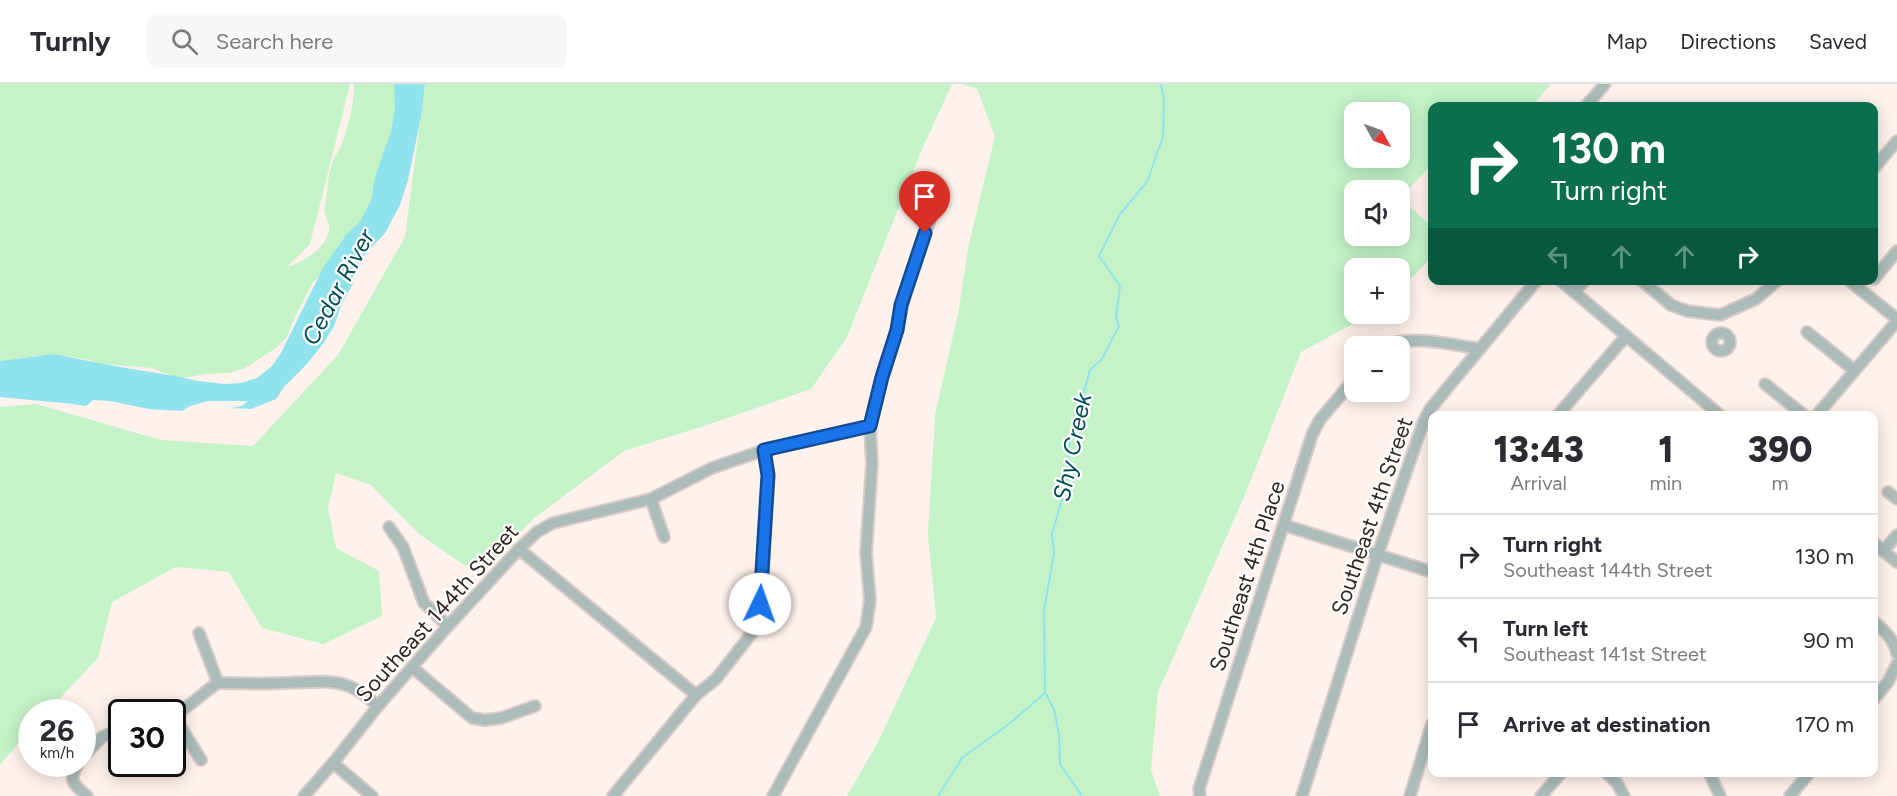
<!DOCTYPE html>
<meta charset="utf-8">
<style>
body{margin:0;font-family:Figtree,sans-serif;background:#f7f7f7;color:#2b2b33;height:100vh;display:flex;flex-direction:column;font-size:22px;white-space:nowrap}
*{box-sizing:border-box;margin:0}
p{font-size:20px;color:#7c7c81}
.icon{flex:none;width:33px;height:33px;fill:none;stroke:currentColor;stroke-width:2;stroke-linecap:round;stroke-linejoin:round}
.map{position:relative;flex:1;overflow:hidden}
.side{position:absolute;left:1428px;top:327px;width:450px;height:366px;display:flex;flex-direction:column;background:#fff;border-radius:12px;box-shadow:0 3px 15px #0003}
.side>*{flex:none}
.hud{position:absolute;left:1428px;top:18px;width:450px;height:183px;border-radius:12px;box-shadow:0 3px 15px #0003;background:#0b6e4f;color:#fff;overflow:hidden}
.needle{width:39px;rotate:130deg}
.tools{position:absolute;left:1344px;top:18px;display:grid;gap:12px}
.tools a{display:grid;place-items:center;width:66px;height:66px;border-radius:12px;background:#fff;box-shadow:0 3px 15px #0003;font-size:30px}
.speed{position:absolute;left:18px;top:615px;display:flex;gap:12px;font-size:30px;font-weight:700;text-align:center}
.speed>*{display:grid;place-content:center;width:78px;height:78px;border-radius:50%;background:#fff;box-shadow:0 3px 15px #0003;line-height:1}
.speed small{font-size:15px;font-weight:400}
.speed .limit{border:3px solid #111;border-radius:9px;background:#fff;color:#111}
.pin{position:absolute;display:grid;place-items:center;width:51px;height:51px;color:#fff;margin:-62px -26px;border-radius:50% 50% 50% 0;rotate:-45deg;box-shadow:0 0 6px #0007}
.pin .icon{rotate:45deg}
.me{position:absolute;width:66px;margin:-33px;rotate:3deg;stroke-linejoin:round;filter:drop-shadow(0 0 4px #0008)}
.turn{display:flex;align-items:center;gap:21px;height:126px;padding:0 24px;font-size:27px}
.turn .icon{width:78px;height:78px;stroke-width:2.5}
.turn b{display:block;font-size:42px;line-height:51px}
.lanes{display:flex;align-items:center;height:57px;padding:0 24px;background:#0003;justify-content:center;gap:30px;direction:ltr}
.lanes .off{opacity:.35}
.eta{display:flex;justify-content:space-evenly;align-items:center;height:102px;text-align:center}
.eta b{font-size:36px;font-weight:800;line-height:42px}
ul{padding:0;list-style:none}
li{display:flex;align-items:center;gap:18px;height:84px;padding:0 24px;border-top:2px solid #e1e1e2}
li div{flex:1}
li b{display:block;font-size:22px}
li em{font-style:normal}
header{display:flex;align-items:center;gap:36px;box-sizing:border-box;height:84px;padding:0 30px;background:#fff;border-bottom:2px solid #e1e1e2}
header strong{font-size:28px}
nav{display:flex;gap:33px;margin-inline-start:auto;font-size:21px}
.search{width:420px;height:54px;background:#f7f7f7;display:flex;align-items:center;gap:15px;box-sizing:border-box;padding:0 21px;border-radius:12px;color:#7c7c81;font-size:22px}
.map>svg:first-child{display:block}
.green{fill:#c4f3c8;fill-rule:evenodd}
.water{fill:#90e3ec}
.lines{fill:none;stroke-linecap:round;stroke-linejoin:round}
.stream{stroke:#90e3ec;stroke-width:2}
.minor-casing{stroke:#daccc6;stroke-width:14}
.minor{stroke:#abbcba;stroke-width:10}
.route-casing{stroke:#114b97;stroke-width:15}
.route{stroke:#1a73e8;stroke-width:10}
.labels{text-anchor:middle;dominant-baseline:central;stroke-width:4.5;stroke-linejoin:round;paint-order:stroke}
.street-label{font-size:22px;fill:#322620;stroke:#fff}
.water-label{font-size:24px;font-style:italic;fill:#004e55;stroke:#fff}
</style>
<header>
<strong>Turnly</strong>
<div class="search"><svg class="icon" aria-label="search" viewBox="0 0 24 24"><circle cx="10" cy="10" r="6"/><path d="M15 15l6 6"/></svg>Search here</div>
<nav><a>Map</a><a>Directions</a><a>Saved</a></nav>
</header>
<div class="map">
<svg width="1897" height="712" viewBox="0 0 1897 712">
<rect width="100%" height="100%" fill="#fff1eb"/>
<g class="green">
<path d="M 0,0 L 350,0 L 310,160 L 287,183 C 304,177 323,167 329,148 C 332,138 322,132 325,122 C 328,109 327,93 332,80 C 334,73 339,67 342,59 C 349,40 354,21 354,0 L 406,0 L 384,108 L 326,187 L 313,198 L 295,233 L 287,253 L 276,264 L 245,284 L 230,289 L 206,290 L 183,294 L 175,293 L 152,284 L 100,280 L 90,276 L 54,270 L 0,277 Z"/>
<polygon points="425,0 952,0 923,63 847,253 811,305 707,341 624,367 533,435 480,492 419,450 371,401 336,389 328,425 336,464 379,487 382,532 323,560 262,544 229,488 176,483 112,518 98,574 47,628 32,628 31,644 0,681 0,323 36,320 161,356 253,362 338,271 405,153"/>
<path d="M 962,0 L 1551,0 L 1532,22 L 1432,22 L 1432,80 L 1400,114 L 1429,140 L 1432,173 L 1400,206 L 1400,184 L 1354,184 L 1354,230 L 1371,230 L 1301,268 L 1247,406 L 1158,608 L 1151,686 L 1160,712 L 847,712 L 878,658 L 936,534 L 928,450 L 935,331 L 959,225 L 968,164 L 995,52 L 977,5 ZM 1354,28 L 1400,28 L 1400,74 L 1354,74 ZM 1354,106 L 1400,106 L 1400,152 L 1354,152 Z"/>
</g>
<polygon class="water" points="394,0 425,0 421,33 408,96 400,121 385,149 361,175 353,187 353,199 341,222 334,242 323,260 306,281 284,303 276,315 251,325 231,324 242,322 248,317 208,317 190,322 182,327 149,325 110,317 93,316 86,322 73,320 0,313 0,277 54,270 114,282 175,292 198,297 225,300 241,299 257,294 272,282 281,269 323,184 346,151 359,139 371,117 375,93 392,44 395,23"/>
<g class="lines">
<g class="stream">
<polyline points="1046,610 1054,626 1059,650 1060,680 1082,712"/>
<polyline points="938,712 962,674 1009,640 1045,609 1044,527 1054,469 1052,450 1067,398 1068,367 1090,286 1102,275 1119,242 1116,233 1120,202 1099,172 1120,130 1147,98 1163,53 1164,16 1161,0"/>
</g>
<defs>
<g id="minor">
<polyline points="1586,22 1605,0"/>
<polyline points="1874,84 1897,57"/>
<polyline points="1874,195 1897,167"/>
<polyline points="1560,196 1721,332"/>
<polyline points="1641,196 1671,221 1687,227 1720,231 1756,215 1778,196"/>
<polyline points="1851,198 1897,235"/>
<polyline points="1574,208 1585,196"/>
<polyline points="1807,248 1854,286"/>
<circle cx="1721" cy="258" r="9"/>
<path d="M 1386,262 C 1408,250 1455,261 1480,265"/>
<polyline points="1765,300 1805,332"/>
<polyline points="1557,332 1626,252"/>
<polyline points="1816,332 1897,237"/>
<polyline points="1888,408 1897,415"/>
<polyline points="651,415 664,453"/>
<polyline points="1284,441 1432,488"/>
<polyline points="389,443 403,463 424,519 448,542"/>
<polyline points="1874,459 1897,478"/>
<polyline points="519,465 696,611"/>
<polyline points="1883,467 1897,451"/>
<path d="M 1874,538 C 1885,547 1894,555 1897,570"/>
<polyline points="199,549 218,599"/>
<polyline points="413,584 472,634 485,636 501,634 535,622"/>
<path d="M 218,599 C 239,599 261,600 283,599 C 305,599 330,594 351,603 C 361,608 370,615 378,622"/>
<polyline points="1874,615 1888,598 1897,580"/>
<path d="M 172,632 C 189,624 202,609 218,599"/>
<polyline points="174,632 201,676"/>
<polyline points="82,674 102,653 122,645"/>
<polyline points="333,679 372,712"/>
<path d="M 78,680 C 68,697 73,700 87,712"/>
<polyline points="1606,688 1617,699 1624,712"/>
<polyline points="1709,688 1720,712"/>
<polyline points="304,712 333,679 378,622 448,542 519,465 537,448 553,439 651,415 712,384 764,366 870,342"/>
<polyline points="613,712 696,611 716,595 752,549 760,521 768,391 764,366"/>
<polyline points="773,712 866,543 870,516 866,469 872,380 870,342 882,293 897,246 906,205 938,112"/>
<polyline points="1200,712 1199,705 1312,351 1319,337 1354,295"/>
<polyline points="1302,712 1378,470 1423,339 1430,325 1537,196"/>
<polyline points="1410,712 1432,640"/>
<polyline points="1541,712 1562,688"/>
<polyline points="1790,712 1810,688"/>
</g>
</defs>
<use href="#minor" class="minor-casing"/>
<use href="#minor" class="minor"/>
</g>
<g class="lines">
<defs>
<polyline id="route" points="760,520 768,391 764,366 870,342 882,293 897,246 901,221 925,149"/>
</defs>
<use href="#route" class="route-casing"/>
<use href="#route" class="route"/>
</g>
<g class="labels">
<g class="street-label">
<text transform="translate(1372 432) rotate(-71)">Southeast 4th Street</text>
<text transform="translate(1247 492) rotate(-72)">Southeast 4th Place</text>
<text transform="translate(437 529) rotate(-48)">Southeast 144th Street</text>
</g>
<g class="water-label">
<text transform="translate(338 203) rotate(-62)">Cedar River</text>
<text transform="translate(1072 363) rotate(-78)">Shy Creek</text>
</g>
</g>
</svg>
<div class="tools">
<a><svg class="needle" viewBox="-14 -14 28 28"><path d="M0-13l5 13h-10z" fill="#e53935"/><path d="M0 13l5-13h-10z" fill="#7c7c81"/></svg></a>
<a><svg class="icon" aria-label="sound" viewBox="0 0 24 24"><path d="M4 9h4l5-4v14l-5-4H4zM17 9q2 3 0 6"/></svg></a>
<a>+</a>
<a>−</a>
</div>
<div class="speed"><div>26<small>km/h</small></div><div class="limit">30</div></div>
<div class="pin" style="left:925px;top:149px;background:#d93025"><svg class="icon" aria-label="arrive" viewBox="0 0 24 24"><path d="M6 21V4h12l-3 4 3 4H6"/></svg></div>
<svg class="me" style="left:760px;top:520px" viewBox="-20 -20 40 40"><circle r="19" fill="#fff"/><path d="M0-13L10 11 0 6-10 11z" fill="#1a73e8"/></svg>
<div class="hud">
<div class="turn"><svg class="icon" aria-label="right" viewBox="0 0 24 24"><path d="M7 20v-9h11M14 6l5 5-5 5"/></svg><div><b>130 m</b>Turn right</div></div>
<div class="lanes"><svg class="icon off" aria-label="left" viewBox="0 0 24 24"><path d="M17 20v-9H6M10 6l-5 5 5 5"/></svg><svg class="icon off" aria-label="ahead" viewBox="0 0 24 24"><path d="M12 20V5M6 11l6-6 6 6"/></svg><svg class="icon off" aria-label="ahead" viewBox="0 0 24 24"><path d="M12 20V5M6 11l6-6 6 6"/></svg><svg class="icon" aria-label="right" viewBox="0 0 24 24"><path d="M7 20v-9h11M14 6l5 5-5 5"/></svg></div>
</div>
<section class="side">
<div class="eta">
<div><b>13:43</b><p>Arrival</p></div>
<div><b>1</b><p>min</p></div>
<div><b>390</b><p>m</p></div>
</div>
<ul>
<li><svg class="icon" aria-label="right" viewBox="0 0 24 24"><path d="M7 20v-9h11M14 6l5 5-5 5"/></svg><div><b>Turn right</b><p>Southeast 144th Street</p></div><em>130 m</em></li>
<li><svg class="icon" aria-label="left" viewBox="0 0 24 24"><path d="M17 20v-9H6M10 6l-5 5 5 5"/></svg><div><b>Turn left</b><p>Southeast 141st Street</p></div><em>90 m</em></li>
<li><svg class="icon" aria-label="arrive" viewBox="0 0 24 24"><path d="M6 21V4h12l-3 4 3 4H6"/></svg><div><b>Arrive at destination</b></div><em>170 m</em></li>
</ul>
</section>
</div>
